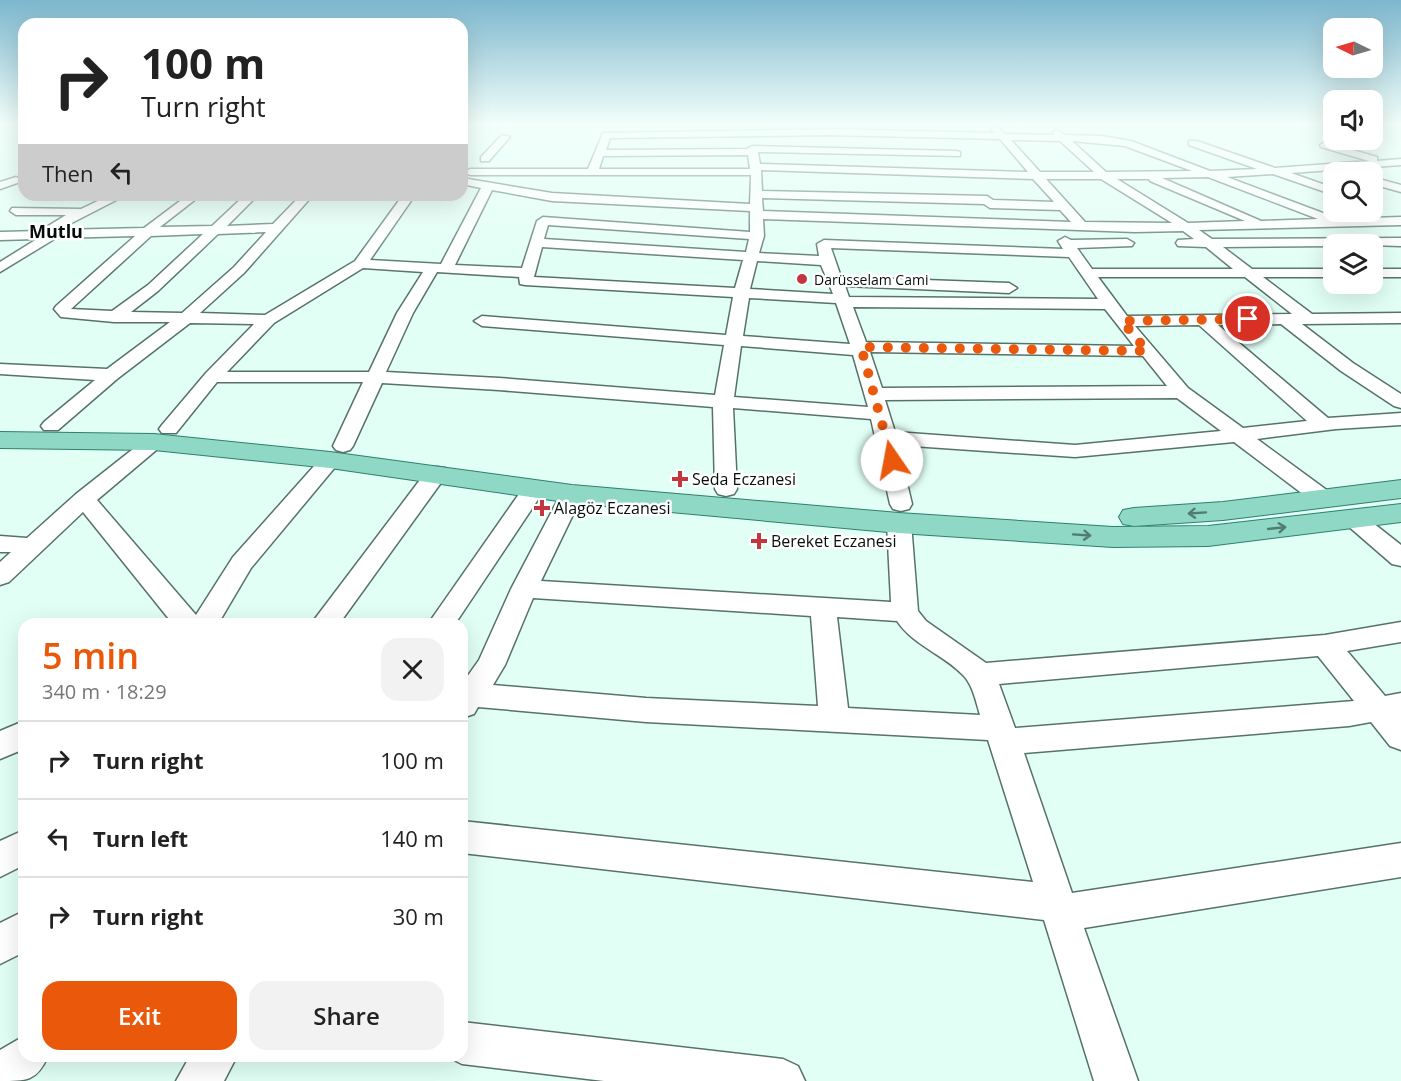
<!DOCTYPE html>
<meta charset="utf-8">
<style>
body{margin:0;font-family:"Open Sans",sans-serif;background:#f2f2f2;color:#222;height:100vh;display:flex;flex-direction:column;font-size:22px;white-space:nowrap}
*{box-sizing:border-box;margin:0}
p{font-size:20px;color:#767676}
.icon{flex:none;width:33px;height:33px;fill:none;stroke:currentColor;stroke-width:2;stroke-linecap:round;stroke-linejoin:round}
.map{position:relative;flex:1;overflow:hidden}
.sheet{position:absolute;left:18px;top:618px;width:450px;height:444px;display:flex;flex-direction:column;background:#fff;border-radius:18px;box-shadow:0 6px 24px #0002}
.sheet>*{flex:none}
.top-card{position:absolute;left:18px;top:18px;width:450px;height:183px;border-radius:18px;box-shadow:0 6px 24px #0002;background:#fff;color:#222;overflow:hidden}
.needle{width:39px;rotate:275deg}
.tools{position:absolute;left:1323px;top:18px;display:grid;gap:12px}
.tools a{display:grid;place-items:center;width:60px;height:60px;border-radius:12px;background:#fff;box-shadow:0 6px 24px #0002;font-size:30px}
.pin{position:absolute;display:grid;place-items:center;width:51px;height:51px;color:#fff;margin:-26px;border:3px solid #fff;border-radius:50%;box-shadow:0 2px 6px #0007}
.me{position:absolute;width:66px;margin:-33px;rotate:348deg;stroke-linejoin:round;filter:drop-shadow(0 0 4px #0008)}
.turn{display:flex;align-items:center;gap:21px;height:126px;padding:0 24px;font-size:27px}
.turn .icon{width:78px;height:78px;stroke-width:2.5}
.turn b{display:block;font-size:42px;line-height:51px}
.then{display:flex;align-items:center;height:57px;padding:0 24px;background:#0003;gap:12px;font-size:22px}
.round{display:grid;place-items:center;flex:none;width:63px;height:63px;border-radius:18px;background:#f2f2f2}
.summary{display:flex;align-items:center;justify-content:space-between;height:102px;padding:0 24px}
h1{font-size:36px;font-weight:600;line-height:45px;color:#ea580c}
.button{display:flex;gap:12px;margin-top:auto;padding:12px 24px}
.button a{flex:1;height:69px;border-radius:18px;background:#ea580c;color:#fff;font-size:24px;font-weight:600;line-height:69px;text-align:center}
.button a+a{background:#f2f2f2;color:#222}
ul{padding:0;list-style:none}
li{display:flex;align-items:center;gap:18px;height:78px;padding:0 24px;border-top:2px solid #e0e0e0}
li div{flex:1}
li b{display:block;font-size:22px}
li em{font-style:normal}
.map>svg:first-child{display:block}
.lines{fill:none;stroke-linecap:round;stroke-linejoin:round}
.minor-casing{stroke:#577269;stroke-width:3}
.major-casing{stroke:#2e806b;stroke-width:2}
.minor{fill:#fff;fill-rule:evenodd}
.major{fill:#8fd8c5;fill-rule:evenodd}
.oneway{stroke:#517d71}
.route{stroke:#ea580c;stroke-width:10;stroke-dasharray:0 18}
.poi-dot{fill:#c5353d;stroke:#fff;stroke-width:2}
.labels{text-anchor:middle;dominant-baseline:central;stroke-width:5;stroke-linejoin:round;paint-order:stroke}
.far-poi-label{font-size:14px;fill:#050e0b;stroke:#fff;text-anchor:start}
.poi-label{font-size:16px;fill:#050e0b;stroke:#fff;text-anchor:start}
.far-district-label{font-size:18px;font-weight:bold;fill:#050e0b;stroke:#fff}
</style>
<div class="map">
<svg width="1401" height="1081" viewBox="0 0 1401 1081">
<rect width="100%" height="100%" fill="#e1fff5"/>
<g class="lines">
<defs>
<g id="minor">
<path d="M 996,126 L 1005,134 L 1053,135 L 1054,131 L 1057,130 L 1065,135 L 1102,136 L 1131,141 L 1210,171 L 1257,169 L 1189,145 L 1189,141 L 1197,141 L 1275,168 L 1369,161 L 1321,147 L 1320,145 L 1325,142 L 1377,157 L 1377,161 L 1401,159 L 1401,165 L 1291,173 L 1334,188 L 1334,195 L 1273,174 L 1227,177 L 1339,219 L 1401,217 L 1401,225 L 1199,230 L 1212,239 L 1401,238 L 1401,246 L 1334,244 L 1334,246 L 1223,247 L 1252,269 L 1334,269 L 1334,277 L 1263,277 L 1312,314 L 1401,313 L 1401,323 L 1302,324 L 1353,363 L 1401,394 L 1401,408 L 1394,406 L 1341,371 L 1281,324 L 1218,325 L 1328,418 L 1401,413 L 1401,425 L 1336,429 L 1257,439 L 1332,494 L 1335,499 L 1332,504 L 1324,506 L 1316,504 L 1234,442 L 1075,457 L 898,445 L 912,504 L 909,509 L 901,511 L 893,509 L 890,504 L 871,419 L 733,408 L 737,489 L 734,494 L 726,496 L 718,494 L 715,489 L 713,407 L 499,390 L 382,383 L 353,446 L 350,450 L 343,452 L 336,450 L 333,446 L 363,382 L 217,382 L 176,433 L 162,433 L 159,429 L 162,425 L 206,373 L 254,324 L 190,323 L 117,379 L 58,430 L 44,430 L 41,426 L 44,422 L 95,380 L 0,374 L 0,364 L 107,369 L 170,322 L 114,322 L 61,317 L 54,309 L 56,306 L 135,236 L 56,238 L 0,272 L 0,262 L 37,239 L 0,240 L 0,232 L 40,231 L 66,215 L 16,215 L 10,211 L 12,208 L 81,209 L 110,195 L 126,195 L 58,230 L 144,228 L 188,195 L 201,195 L 160,227 L 212,226 L 245,195 L 258,195 L 227,226 L 273,224 L 301,195 L 313,195 L 244,273 L 200,313 L 265,315 L 355,261 L 403,195 L 415,195 L 370,260 L 441,264 L 481,188 L 462,184 L 462,178 L 552,193 L 750,204 L 751,175 L 470,175 L 465,172 L 470,169 L 588,169 L 603,133 L 830,129 L 995,133 L 991,129 ZM 830,135 L 1000,139 L 1028,172 L 760,164 L 758,152 L 960,156 L 960,152 L 956,151 L 752,146 L 747,149 L 606,150 L 610,138 ZM 1011,140 L 1060,141 L 1094,172 L 1040,172 ZM 1072,141 L 1125,146 L 1192,171 L 1106,172 ZM 748,155 L 750,169 L 599,169 L 603,156 ZM 761,170 L 1033,179 L 1054,202 L 993,200 L 987,196 L 762,191 ZM 1208,177 L 1318,219 L 1261,221 L 1162,178 ZM 1046,179 L 1101,179 L 1172,223 L 1085,222 ZM 1117,179 L 1149,179 L 1150,181 L 1245,221 L 1188,223 ZM 492,190 L 552,201 L 750,211 L 750,232 L 543,217 L 537,221 L 522,268 L 455,265 ZM 762,198 L 984,204 L 990,208 L 1060,210 L 1071,222 L 763,211 ZM 763,219 L 1135,232 L 1183,231 L 1194,239 L 1178,240 L 1176,243 L 1178,246 L 1206,247 L 1233,269 L 1092,269 L 1077,248 L 1132,246 L 1134,243 L 1127,239 L 1071,240 L 1065,237 L 1058,241 L 1063,249 L 824,240 L 817,244 L 819,256 L 759,253 L 764,236 ZM 548,225 L 749,239 L 746,252 L 544,239 ZM 266,232 L 234,267 L 182,313 L 131,312 L 158,291 L 218,234 ZM 203,234 L 148,285 L 112,311 L 71,309 L 151,236 ZM 542,247 L 743,260 L 735,288 L 534,277 ZM 831,248 L 1069,257 L 1098,299 L 849,297 L 845,286 L 1009,293 L 1017,288 L 1009,283 L 841,277 ZM 757,261 L 821,265 L 833,294 L 750,289 ZM 363,268 L 423,272 L 397,313 L 369,372 L 227,372 L 274,323 ZM 437,272 L 519,277 L 520,284 L 525,285 L 733,297 L 726,335 L 482,316 L 474,321 L 482,326 L 724,345 L 715,395 L 499,378 L 386,372 L 413,313 ZM 1098,277 L 1245,277 L 1292,314 L 1127,316 ZM 749,298 L 836,303 L 850,344 L 743,336 ZM 853,307 L 1105,309 L 1134,346 L 866,342 ZM 1199,325 L 1307,421 L 1243,428 L 1188,388 L 1135,326 ZM 741,346 L 853,355 L 868,407 L 734,397 ZM 870,352 L 1143,356 L 1167,386 L 882,388 ZM 1177,398 L 1221,431 L 1075,445 L 895,432 L 885,400 Z"/>
<polygon points="502,135 510,137 489,161 481,161 481,157"/>
<polygon points="16,177 22,180 20,182 0,189 0,182"/>
<polygon points="1372,177 1401,185 1401,192 1372,184"/>
<rect x="1372" y="269" width="29" height="8"/>
<polygon points="154,436 161,438 164,442 161,446 97,500 196,615 233,557 323,456 330,454 337,456 341,460 251,568 218,624 173,624 83,512 9,582 0,585 0,562 11,552 0,552 0,536 27,538 76,494 147,438"/>
<polygon points="437,467 445,468 448,473 339,624 311,624 429,468"/>
<polygon points="534,482 542,484 545,489 455,624 428,624 526,484"/>
<path d="M 572,487 L 580,489 L 583,494 L 541,581 L 891,602 L 887,523 L 891,518 L 899,516 L 907,518 L 911,523 L 918,611 L 926,621 L 986,663 L 1325,635 L 1401,622 L 1401,642 L 1347,651 L 1385,696 L 1401,693 L 1401,750 L 1390,746 L 1371,722 L 1349,726 L 1024,753 L 1072,893 L 1401,843 L 1401,877 L 1084,928 L 1138,1081 L 1094,1081 L 1044,920 L 462,853 L 462,821 L 1033,882 L 988,740 L 646,722 L 478,707 L 474,714 L 462,718 L 462,684 L 479,660 L 511,589 L 561,494 L 564,489 ZM 533,598 L 811,616 L 818,706 L 646,698 L 493,685 L 505,665 ZM 837,617 L 897,621 C 914,646 943,654 963,675 C 973,685 976,702 980,715 L 848,708 ZM 1318,656 L 1354,701 L 1015,728 L 999,684 Z"/>
<polygon points="1355,513 1363,515 1401,545 1401,566 1392,564 1347,525 1343,520 1347,515"/>
<polygon points="24,721 24,749 0,759 0,731"/>
<polygon points="24,830 24,865 0,877 0,841"/>
<polygon points="24,911 24,952 0,964 0,923"/>
<polygon points="462,1022 783,1059 798,1066 805,1081 604,1081 462,1064 446,1056 462,1056"/>
<path d="M 24,1036 L 24,1056 L 48,1056 C 37,1081 27,1081 0,1081 L 0,1050 Z"/>
<polygon points="190,1056 237,1056 224,1081 176,1081"/>
</g>
<g id="major">
<polygon points="0,432 154,434 330,452 572,485 899,513 1113,527 1208,526 1401,504 1401,522 1208,546 1113,547 899,533 572,503 330,468 154,450 0,448"/>
<polygon points="1401,480 1401,498 1223,520 1134,526 1123,524 1119,517 1123,510 1134,508 1223,502"/>
</g>
</defs>
<use href="#minor" class="minor-casing"/>
<use href="#major" class="major-casing"/>
<use href="#minor" class="minor"/>
<use href="#major" class="major"/>
</g>
<defs><path id="oneway-shaft" d="M-6 0H5M1.5-3L5.5 0L1.5 3" fill="none" stroke-width="1.6" stroke-linecap="round" stroke-linejoin="round" transform="scale(1.5)"/></defs>
<g class="oneway">
<use href="#oneway-shaft" transform="translate(1197 513) rotate(176)"/>
<use href="#oneway-shaft" transform="translate(1277 528) rotate(-6)"/>
<use href="#oneway-shaft" transform="translate(1082 535) rotate(4)"/>
</g>
<linearGradient id="sky" x2="0" y2="1"><stop stop-color="#7db7ce"/><stop offset="0.45" stop-color="#f2fffa"/><stop offset="1" stop-color="#f2fffa" stop-opacity="0"/></linearGradient>
<rect width="1401" height="275" fill="url(#sky)"/>
<g class="lines">
<polyline class="route" points="892,460 861,347 1147,351 1122,321 1248,319"/>
</g>
<g class="poi-dot">
<circle cx="802" cy="279" r="6"/>
<path d="M677 470h6v6h6v6h-6v6h-6v-6h-6v-6h6z"/>
<path d="M539 499h6v6h6v6h-6v6h-6v-6h-6v-6h6z"/>
<path d="M756 532h6v6h6v6h-6v6h-6v-6h-6v-6h6z"/>
</g>
<g class="labels">
<g class="far-poi-label">
<text x="814" y="279">Darüsselam Cami</text>
</g>
<g class="poi-label">
<text x="692" y="479">Seda Eczanesi</text>
<text x="554" y="508">Alagöz Eczanesi</text>
<text x="771" y="541">Bereket Eczanesi</text>
</g>
<g class="far-district-label">
<text x="56" y="231">Mutlu</text>
</g>
</g>
</svg>
<div class="tools">
<a><svg class="needle" viewBox="-14 -14 28 28"><path d="M0-13l5 13h-10z" fill="#e53935"/><path d="M0 13l5-13h-10z" fill="#767676"/></svg></a>
<a><svg class="icon" aria-label="sound" viewBox="0 0 24 24"><path d="M4 9h4l5-4v14l-5-4H4zM17 9q2 3 0 6"/></svg></a>
<a><svg class="icon" aria-label="search" viewBox="0 0 24 24"><circle cx="10" cy="10" r="6"/><path d="M15 15l6 6"/></svg></a>
<a><svg class="icon" aria-label="layers" viewBox="0 0 24 24"><path d="M12 4l9 5-9 5-9-5zM3 14l9 5 9-5"/></svg></a>
</div>
<div class="pin" style="left:1248px;top:319px;background:#d93025"><svg class="icon" aria-label="arrive" viewBox="0 0 24 24"><path d="M6 21V4h12l-3 4 3 4H6"/></svg></div>
<svg class="me" style="left:892px;top:460px" viewBox="-20 -20 40 40"><circle r="19" fill="#fff"/><path d="M0-13L10 11 0 6-10 11z" fill="#ea580c"/></svg>
<div class="top-card">
<div class="turn"><svg class="icon" aria-label="right" viewBox="0 0 24 24"><path d="M7 20v-9h11M14 6l5 5-5 5"/></svg><div><b>100 m</b>Turn right</div></div>
<div class="then">Then<svg class="icon" aria-label="left" viewBox="0 0 24 24"><path d="M17 20v-9H6M10 6l-5 5 5 5"/></svg></div>
</div>
<section class="sheet">
<div class="summary"><div><h1>5 min</h1><p>340 m · 18:29</p></div><a class="round"><svg class="icon" aria-label="close" viewBox="0 0 24 24"><path d="M6 6l12 12M18 6L6 18"/></svg></a></div>
<ul>
<li><svg class="icon" aria-label="right" viewBox="0 0 24 24"><path d="M7 20v-9h11M14 6l5 5-5 5"/></svg><div><b>Turn right</b></div><em>100 m</em></li>
<li><svg class="icon" aria-label="left" viewBox="0 0 24 24"><path d="M17 20v-9H6M10 6l-5 5 5 5"/></svg><div><b>Turn left</b></div><em>140 m</em></li>
<li><svg class="icon" aria-label="right" viewBox="0 0 24 24"><path d="M7 20v-9h11M14 6l5 5-5 5"/></svg><div><b>Turn right</b></div><em>30 m</em></li>
</ul>
<div class="button"><a>Exit</a><a>Share</a></div>
</section>
</div>
